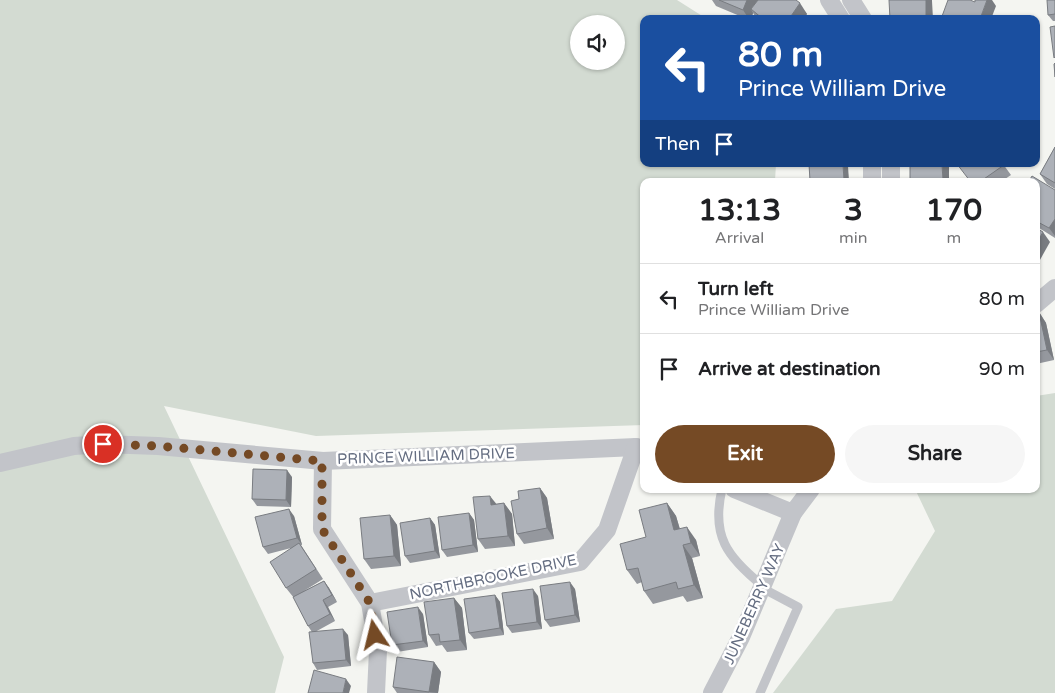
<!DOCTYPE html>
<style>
body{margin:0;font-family:"Varela Round",sans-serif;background:#f6f6f6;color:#202124;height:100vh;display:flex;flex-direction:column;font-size:19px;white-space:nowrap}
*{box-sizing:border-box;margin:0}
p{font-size:16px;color:#757577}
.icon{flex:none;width:28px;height:28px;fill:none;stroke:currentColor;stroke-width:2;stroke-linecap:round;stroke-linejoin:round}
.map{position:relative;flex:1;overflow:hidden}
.details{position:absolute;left:640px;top:178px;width:400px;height:315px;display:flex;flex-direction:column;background:#fff;border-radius:10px;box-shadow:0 1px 4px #0004}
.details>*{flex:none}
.guide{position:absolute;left:640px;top:15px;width:400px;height:152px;border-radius:10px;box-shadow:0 1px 4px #0004;background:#1a4fa0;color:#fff;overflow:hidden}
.fabs{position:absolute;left:570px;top:15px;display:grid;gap:10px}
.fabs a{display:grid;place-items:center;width:55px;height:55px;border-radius:50%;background:#fff;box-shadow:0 1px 4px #0004;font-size:25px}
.pin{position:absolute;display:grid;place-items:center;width:42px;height:42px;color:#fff;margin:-21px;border:2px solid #fff;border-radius:50%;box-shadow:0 1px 5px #0007}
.me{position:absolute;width:55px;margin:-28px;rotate:350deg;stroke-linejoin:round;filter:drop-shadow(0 0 4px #0008)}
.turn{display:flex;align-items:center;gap:18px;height:105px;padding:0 15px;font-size:22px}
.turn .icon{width:65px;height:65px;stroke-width:2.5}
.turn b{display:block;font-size:35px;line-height:42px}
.then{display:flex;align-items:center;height:48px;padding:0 15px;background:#0003;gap:10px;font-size:19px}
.eta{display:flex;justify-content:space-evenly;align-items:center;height:85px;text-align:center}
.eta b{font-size:30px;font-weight:800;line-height:35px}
.button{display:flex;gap:10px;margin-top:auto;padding:10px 15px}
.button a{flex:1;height:58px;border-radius:30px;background:#754a25;color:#fff;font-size:20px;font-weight:800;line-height:58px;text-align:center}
.button a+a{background:#f6f6f6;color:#202124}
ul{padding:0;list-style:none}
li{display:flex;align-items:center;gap:15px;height:70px;padding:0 15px;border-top:1px solid #e0e0e0}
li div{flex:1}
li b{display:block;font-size:19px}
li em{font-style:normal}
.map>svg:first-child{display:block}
.green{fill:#d3dbd2;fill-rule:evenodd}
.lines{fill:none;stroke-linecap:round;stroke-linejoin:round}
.service{stroke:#c2c4c9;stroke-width:9}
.minor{stroke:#c2c4c9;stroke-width:18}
.wall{fill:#95989e}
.shaded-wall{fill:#797c81}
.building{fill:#adb1b8;stroke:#797c81}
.route{stroke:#754a25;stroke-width:9;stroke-dasharray:0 16.2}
.labels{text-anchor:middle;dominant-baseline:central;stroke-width:5;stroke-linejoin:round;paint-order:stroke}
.street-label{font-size:15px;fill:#646d81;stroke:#fff}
</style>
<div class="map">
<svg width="1055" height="693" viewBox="0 0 1055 693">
<rect width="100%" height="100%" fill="#f4f5f1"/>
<g class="green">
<path d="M 0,0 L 677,0 L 707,19 L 644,19 L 644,164 L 776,164 L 775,181 L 644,181 L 644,425 L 316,436 L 164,406 L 284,657 L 275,693 L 0,693 ZM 579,24 L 616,24 L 616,61 L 579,61 Z"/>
<polygon points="1055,393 1055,693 773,693 836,609 892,601 935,531 915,489 1036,489 1036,396"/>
</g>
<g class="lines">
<g class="service">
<path d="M 722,489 C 711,536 727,557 763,586"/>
<polyline points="760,693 798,607 762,588"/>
</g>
<g class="minor">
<polyline points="829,0 841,19"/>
<polyline points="851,0 863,19"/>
<polyline points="872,164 872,181"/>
<polyline points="891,164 891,181"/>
<polyline points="1036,304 1055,288"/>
<polyline points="323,461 322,529 370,603 378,650 376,693"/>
<polyline points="0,463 74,446 103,444 158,446 323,461 636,447 644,450"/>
<polyline points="734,489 793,513"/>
<polyline points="370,603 580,562 607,530 636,447"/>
<polyline points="712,693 741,637 793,513 811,489"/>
</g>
</g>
<g class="wall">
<polygon points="712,0 796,0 807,14 803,19 757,19 753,13 751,19 747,19 716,6"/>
<polygon points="1055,0 1055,21 1053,21 1048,15"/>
<polygon points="1055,147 1055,189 1047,184 1040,174"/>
<polygon points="1003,164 1011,175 1002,181 969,181"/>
<polygon points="1036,181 1055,190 1055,238 1036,226"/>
<polygon points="1039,312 1046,323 1054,360 1036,364 1036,313"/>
<polygon points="292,477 291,507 257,506 252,499"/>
<polygon points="540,488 547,498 554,539 524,544 517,534 519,499"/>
<polygon points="504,503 512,514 515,546 485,549 478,539 496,504"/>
<polygon points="667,503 676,516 680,529 696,540 700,556 692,558 703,598 687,602 683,596 653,604 644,591 642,582 637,584 627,570 646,537"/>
<polygon points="469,513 474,520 478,552 447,557 442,550"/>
<polygon points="390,515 397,525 401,566 371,569 364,559"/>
<polygon points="294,516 302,545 301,545 323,579 304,591 324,581 329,588 337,602 328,607 335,621 315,632 348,635 351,666 317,670 313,663 312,632 308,626 294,598 286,588 291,548 268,554 263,547"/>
<polygon points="430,518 435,525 440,558 410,563 405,556"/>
<polygon points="575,589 580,622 550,627 545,620"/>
<polygon points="495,595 500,602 504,635 474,639 469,633"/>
<polygon points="538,596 542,629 512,633 507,626"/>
<polygon points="454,598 462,608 467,650 447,652 442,645 436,646 429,635"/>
<polygon points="423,614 428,647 397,652 392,645"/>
<polygon points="434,662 441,672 438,693 397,693 393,687"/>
</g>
<g class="shaded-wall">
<polygon points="747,0 758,0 751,9 753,13 751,19 749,19 743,10"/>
<polygon points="926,0 932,0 932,1 933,19 926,19"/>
<polygon points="987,0 992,0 996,6 991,19 980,19"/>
<polygon points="800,3 807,14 803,19 789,19"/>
<polygon points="843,164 847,164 848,166 849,181 844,181"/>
<polygon points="942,164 947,164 949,166 949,181 943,181"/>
<polygon points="1055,219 1055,236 1049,228"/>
<polygon points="1043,232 1050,242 1036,267 1036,244"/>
<polygon points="1039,312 1046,323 1054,360 1047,350"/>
<polygon points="287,470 292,477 291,507 286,500"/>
<polygon points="540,488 547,498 554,539 547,528"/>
<polygon points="490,496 498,506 491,505"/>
<polygon points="504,503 512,514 515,546 508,536"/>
<polygon points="667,503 676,516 684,544 674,530"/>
<polygon points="289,509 294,516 302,545 297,538"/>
<polygon points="469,513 474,520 478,552 473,545"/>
<polygon points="390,515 397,525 401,566 394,556"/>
<polygon points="430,518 435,525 440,558 435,551"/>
<polygon points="687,527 696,540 700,556 691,543"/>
<polygon points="683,545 692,558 703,598 694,585"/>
<polygon points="324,581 329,588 337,602 332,595"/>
<polygon points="570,582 575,589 580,622 575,615"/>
<polygon points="533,589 538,596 542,629 537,622"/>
<polygon points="495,595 500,602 504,635 500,628"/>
<polygon points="454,598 462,608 467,650 460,640"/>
<polygon points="323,600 328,607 335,621 330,614"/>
<polygon points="418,607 423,614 428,647 423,641"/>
<polygon points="343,629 348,635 351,666 346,660"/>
<polygon points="434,662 441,672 438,693 429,692"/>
<polygon points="346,679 351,686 349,693 343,693"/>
</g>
<g class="building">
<polygon points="719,0 747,0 743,10"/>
<polygon points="758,0 796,0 800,3 789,19 763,19 751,9"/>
<polygon points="889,0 926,0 926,19 890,19"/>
<polygon points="948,0 970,0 975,2 975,0 987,0 980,19 941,19"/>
<polygon points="1047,0 1055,0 1055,14 1048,15"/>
<polygon points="1055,26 1055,57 1054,58 1050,27"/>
<polygon points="1055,63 1055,77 1054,64"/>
<polygon points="1055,147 1055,183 1040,174"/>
<polygon points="809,164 843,164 844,181 810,181"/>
<polygon points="910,164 942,164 943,181 910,181"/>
<polygon points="957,164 1003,164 1004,165 981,181 970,181"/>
<polygon points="1032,176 1055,190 1055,219 1049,228 1036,221 1036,181 1029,181"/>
<polygon points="1036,228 1043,232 1036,244"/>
<polygon points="1039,312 1047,350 1036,352 1036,313"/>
<polygon points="253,469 287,470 286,500 252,499"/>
<polygon points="540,488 547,528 517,534 511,501 519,499 518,491"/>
<polygon points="490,496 491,505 504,503 508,536 478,539 473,497"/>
<polygon points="667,503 674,530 687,527 691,543 683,545 694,585 678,589 676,582 644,591 638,568 627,570 620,544 646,537 639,510"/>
<polygon points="289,509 297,538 263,547 255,517"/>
<polygon points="469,513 473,545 442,550 438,517"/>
<polygon points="390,515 394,556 364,559 360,518"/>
<polygon points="430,518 435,551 405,556 400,523"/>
<polygon points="299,543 316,569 286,588 270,562"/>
<polygon points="324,581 332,595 323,600 330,614 308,626 293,597"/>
<polygon points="570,582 575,615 545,620 540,586"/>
<polygon points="533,589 537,622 507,626 502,593"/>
<polygon points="495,595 500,628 469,633 464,599"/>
<polygon points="454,598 460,640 440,642 439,634 429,635 424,602"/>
<polygon points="418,607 423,641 392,645 387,612"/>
<polygon points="343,629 346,660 313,663 309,632"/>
<polygon points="397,657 434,662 429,692 393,687"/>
<polygon points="314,670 346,679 343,693 308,693"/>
</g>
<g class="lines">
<polyline class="route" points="103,444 158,446 322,461 322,529 370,603 375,635"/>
</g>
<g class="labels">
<g class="street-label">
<text transform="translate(426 456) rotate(-2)">PRINCE WILLIAM DRIVE</text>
<text transform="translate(493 577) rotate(-12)">NORTHBROOKE DRIVE</text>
<text transform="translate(754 604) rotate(-66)">JUNEBERRY WAY</text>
</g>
</g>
</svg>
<div class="fabs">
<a><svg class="icon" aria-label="sound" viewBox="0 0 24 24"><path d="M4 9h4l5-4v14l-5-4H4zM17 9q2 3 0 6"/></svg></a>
</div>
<div class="pin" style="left:103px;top:444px;background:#d93025"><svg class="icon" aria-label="arrive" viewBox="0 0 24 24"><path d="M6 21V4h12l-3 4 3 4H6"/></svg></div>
<svg class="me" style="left:375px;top:635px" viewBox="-20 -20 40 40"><path d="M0-17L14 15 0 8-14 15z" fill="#754a25" stroke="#fff" stroke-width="4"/></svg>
<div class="guide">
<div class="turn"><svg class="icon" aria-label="left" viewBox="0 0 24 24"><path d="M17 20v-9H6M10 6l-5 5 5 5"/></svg><div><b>80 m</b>Prince William Drive</div></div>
<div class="then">Then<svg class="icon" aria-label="arrive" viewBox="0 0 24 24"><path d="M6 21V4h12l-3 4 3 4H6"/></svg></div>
</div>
<section class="details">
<div class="eta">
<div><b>13:13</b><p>Arrival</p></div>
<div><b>3</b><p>min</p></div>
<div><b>170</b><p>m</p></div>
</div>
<ul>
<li><svg class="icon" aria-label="left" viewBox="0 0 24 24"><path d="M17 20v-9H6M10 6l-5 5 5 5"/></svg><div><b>Turn left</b><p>Prince William Drive</p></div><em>80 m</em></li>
<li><svg class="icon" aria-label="arrive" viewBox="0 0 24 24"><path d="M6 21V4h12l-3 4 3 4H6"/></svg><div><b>Arrive at destination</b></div><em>90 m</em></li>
</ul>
<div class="button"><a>Exit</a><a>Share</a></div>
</section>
</div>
